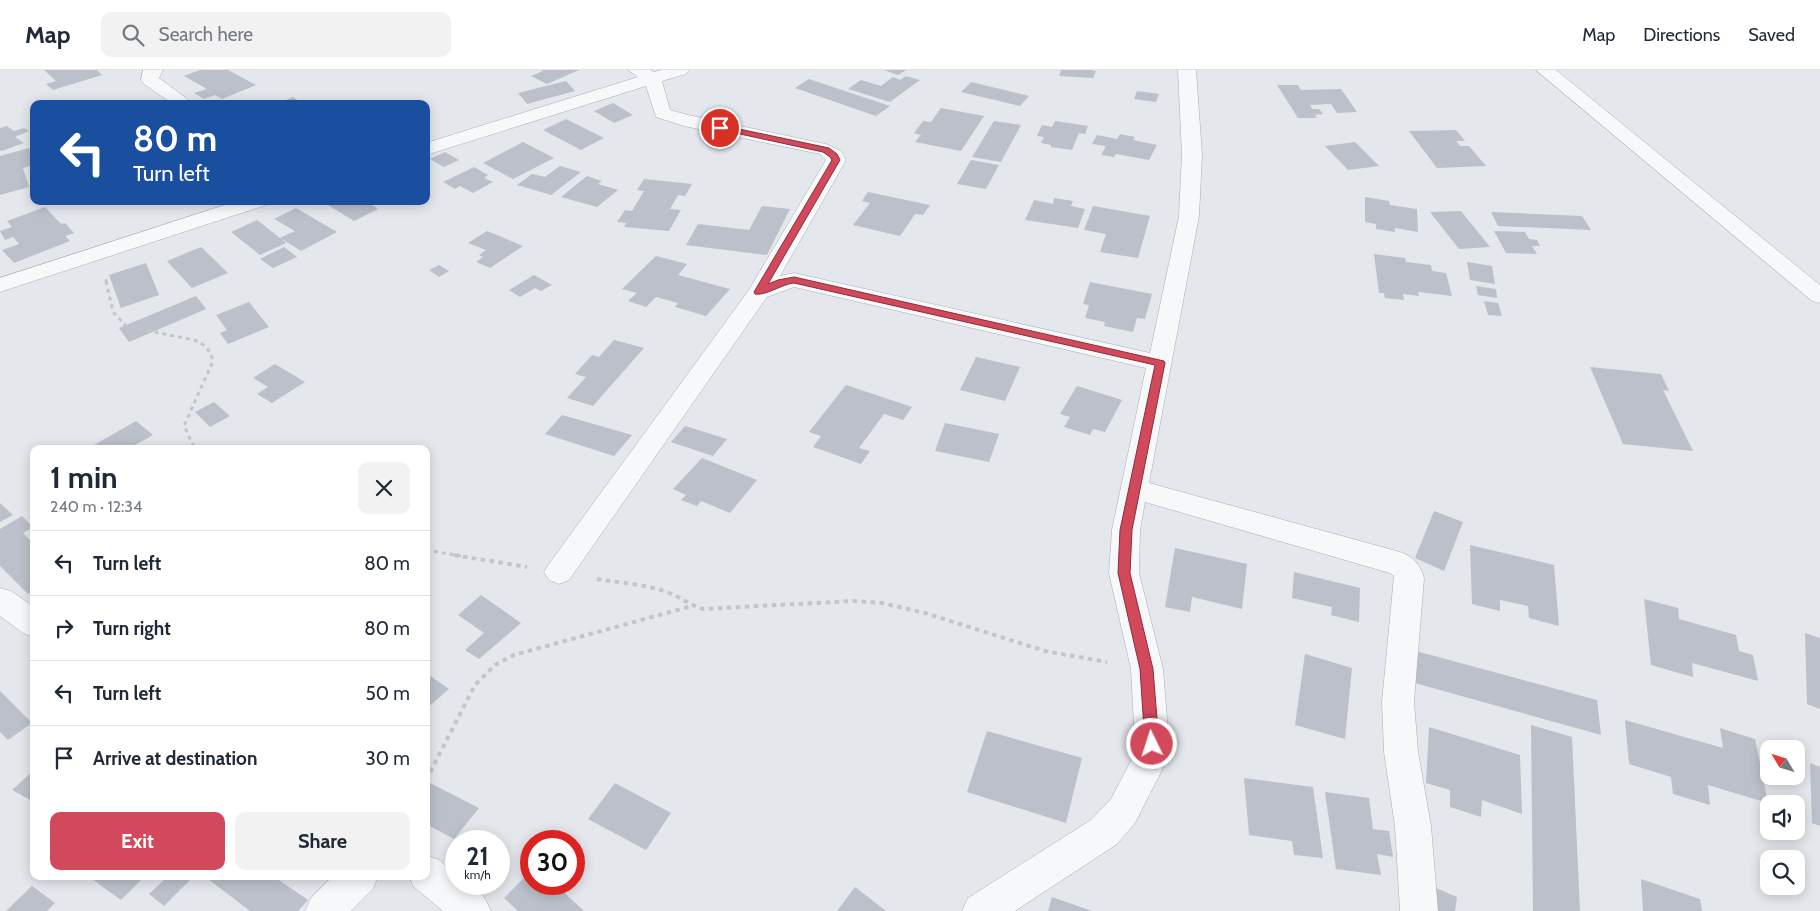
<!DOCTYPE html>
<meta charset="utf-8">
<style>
body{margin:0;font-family:Cabin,sans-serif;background:#f2f2f3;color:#1f2937;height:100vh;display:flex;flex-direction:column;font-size:19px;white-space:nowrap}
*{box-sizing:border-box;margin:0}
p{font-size:16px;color:#747a83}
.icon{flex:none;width:28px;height:28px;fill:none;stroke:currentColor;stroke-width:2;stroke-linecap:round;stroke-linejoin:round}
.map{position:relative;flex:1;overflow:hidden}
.panel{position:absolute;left:30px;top:375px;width:400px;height:435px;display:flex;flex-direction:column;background:#fff;border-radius:10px;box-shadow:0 2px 12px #0003}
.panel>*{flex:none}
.guide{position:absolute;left:30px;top:30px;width:400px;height:105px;border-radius:10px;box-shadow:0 2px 12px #0003;background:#1a4fa0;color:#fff;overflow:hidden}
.needle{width:32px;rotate:308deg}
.buttons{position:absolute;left:1760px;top:670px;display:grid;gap:10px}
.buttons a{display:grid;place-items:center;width:45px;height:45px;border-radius:10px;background:#fff;box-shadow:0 2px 12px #0003;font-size:25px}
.speed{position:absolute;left:445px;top:760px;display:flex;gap:10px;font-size:25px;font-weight:700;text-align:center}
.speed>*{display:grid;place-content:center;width:65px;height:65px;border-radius:50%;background:#fff;box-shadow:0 2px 12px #0003;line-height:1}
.speed small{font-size:12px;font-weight:400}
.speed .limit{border:8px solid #d22;background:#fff;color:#111}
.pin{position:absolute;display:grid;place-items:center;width:42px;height:42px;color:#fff;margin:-21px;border:2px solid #fff;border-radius:50%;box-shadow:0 1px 5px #0007}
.me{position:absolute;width:55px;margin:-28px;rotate:356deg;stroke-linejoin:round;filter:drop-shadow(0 0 4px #0008)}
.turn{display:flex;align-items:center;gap:18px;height:105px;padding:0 20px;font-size:22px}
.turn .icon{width:65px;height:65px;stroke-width:2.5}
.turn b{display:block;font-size:35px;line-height:42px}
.round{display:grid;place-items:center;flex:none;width:52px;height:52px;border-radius:10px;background:#f2f2f3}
.overview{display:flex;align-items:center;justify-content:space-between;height:85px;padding:0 20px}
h1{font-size:30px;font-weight:700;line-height:38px}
.cta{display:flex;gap:10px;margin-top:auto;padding:10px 20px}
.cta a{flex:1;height:58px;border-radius:10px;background:#d1495b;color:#fff;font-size:20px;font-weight:700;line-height:58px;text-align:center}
.cta a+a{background:#f2f2f3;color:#1f2937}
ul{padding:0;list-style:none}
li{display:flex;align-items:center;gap:15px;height:65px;padding:0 20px;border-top:1px solid #e0e1e3}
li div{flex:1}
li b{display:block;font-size:19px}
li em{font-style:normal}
header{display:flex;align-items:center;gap:30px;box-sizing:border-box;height:70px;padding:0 25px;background:#fff;border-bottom:1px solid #e0e1e3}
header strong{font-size:24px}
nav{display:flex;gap:28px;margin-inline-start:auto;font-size:18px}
.search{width:350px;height:45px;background:#f2f2f3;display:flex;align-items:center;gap:12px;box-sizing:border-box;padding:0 18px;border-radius:10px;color:#747a83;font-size:19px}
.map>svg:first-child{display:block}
.building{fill:#bbc0ca}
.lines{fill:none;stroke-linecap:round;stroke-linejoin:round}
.minor-casing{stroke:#a9aeb7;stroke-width:1}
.path-far2{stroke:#c2c5cb;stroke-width:2.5;stroke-dasharray:2.5 2.5;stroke-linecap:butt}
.path-far1{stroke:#c2c5cb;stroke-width:3;stroke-dasharray:4 4;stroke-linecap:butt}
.path{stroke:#c2c5cb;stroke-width:4;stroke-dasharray:4.5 4.5;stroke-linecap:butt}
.minor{fill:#f7f8fa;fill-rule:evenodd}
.route{fill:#d1495b;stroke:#882f3b}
</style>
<header>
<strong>Map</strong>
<div class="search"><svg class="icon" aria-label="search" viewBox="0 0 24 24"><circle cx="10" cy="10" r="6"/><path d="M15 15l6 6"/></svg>Search here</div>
<nav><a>Map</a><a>Directions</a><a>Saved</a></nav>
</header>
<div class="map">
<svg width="1820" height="841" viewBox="0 0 1820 841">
<rect width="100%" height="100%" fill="#e4e7ec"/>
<g class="building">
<polygon points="44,0 97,0 102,5 53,20 46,14 56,11"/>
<polygon points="200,0 228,0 256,15 222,29 215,25 204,29 194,23 207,19 184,6"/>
<polygon points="540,0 579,0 547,14 531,6 543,1"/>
<polygon points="884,0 906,0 898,5"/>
<polygon points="1061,0 1091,0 1096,1 1093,8 1059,6"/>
<polygon points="906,6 920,10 890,32 848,19 861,10 881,16 893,7 900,10"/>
<polygon points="809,9 890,36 876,46 795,18"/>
<polygon points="566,11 575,21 527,34 518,23"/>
<polygon points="971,12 1029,26 1020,36 961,22"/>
<polygon points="1277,15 1298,15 1301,20 1341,19 1357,42 1337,43 1331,34 1310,35 1312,39 1319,39 1323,44 1315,45 1317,48 1298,48"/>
<polygon points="1137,21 1159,24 1156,32 1134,29"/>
<polygon points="293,27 303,34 277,34"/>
<polygon points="613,33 633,45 614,53 594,41"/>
<polygon points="941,38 984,46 961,81 915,72 921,65 914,63 923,51 931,52"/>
<polygon points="566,49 604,68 581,80 543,60"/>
<polygon points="994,51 1021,55 1001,92 972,87"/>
<polygon points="1055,51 1088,56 1085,64 1079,63 1072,80 1051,77 1051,75 1041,73 1044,67 1037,66 1042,55 1052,57"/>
<polygon points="7,56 14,61 24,58 29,61 15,67 24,73 2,81 0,80 0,58"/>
<polygon points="1456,60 1465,71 1456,71 1460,76 1469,76 1486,96 1437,98 1409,61"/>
<polygon points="1120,64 1135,67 1133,70 1157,75 1149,90 1116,84 1114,87 1101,85 1106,76 1092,74 1097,65 1117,69"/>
<polygon points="523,72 554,88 513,109 483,93"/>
<polygon points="1355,72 1379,96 1348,100 1325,76"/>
<polygon points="29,78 34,95 23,98 29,117 0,125 0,86"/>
<polygon points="445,82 459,90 444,97 430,89"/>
<polygon points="971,90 999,95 986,119 957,114"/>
<polygon points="560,96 581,102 551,125 517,115 532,104 545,107"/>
<polygon points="474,97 488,105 484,108 493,112 473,123 460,116 455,119 443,112"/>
<polygon points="587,106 602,111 598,114 618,120 597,137 561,127"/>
<polygon points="644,109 692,114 685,126 678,125 670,139 681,140 669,161 624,157 626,153 617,152 625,140 632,141 644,121 637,120"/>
<polygon points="868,122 930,135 923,145 915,144 900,166 853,155 870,133 862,131"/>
<polygon points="1365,127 1389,131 1390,135 1417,139 1418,162 1395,158 1395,162 1376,159 1376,154 1365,152"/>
<polygon points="1054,128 1073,131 1071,136 1085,139 1078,158 1025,150 1034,130 1053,134"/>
<polygon points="336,131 366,131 378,139 354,151 328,135"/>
<polygon points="762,136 790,139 767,185 686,175 698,154 749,160"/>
<polygon points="1093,136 1150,146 1138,188 1100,182 1106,164 1084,160"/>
<polygon points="45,137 61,154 65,153 74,163 65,166 70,171 14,193 2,180 19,174 13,167 5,170 0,161 12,157 7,151"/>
<polygon points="296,138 337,162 301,181 282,169 286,173 260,185 231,162 257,150 280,168 295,161 274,149"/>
<polygon points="1461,141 1490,177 1459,179 1430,142"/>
<polygon points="1491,142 1582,146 1591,160 1498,156"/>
<polygon points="487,161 523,176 490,198 476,192 483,187 479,185 486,180 468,173"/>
<polygon points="1494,161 1525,162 1529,169 1537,170 1540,176 1532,176 1537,184 1506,183"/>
<polygon points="201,177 228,203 192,218 167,191"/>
<polygon points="284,177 297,187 273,198 260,189"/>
<polygon points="1374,184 1405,188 1406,192 1431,195 1432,201 1446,203 1452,226 1418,222 1419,226 1403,224 1404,230 1385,228 1384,223 1379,223"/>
<polygon points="656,186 687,194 678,205 730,219 706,246 675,237 678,233 656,227 646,237 628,231 637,223 622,219"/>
<polygon points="1467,192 1492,196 1495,214 1470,210"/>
<polygon points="146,193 159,225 121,238 109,205"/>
<polygon points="439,195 449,201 439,207 429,200"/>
<polygon points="534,205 552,215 541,221 535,218 520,227 509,220"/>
<polygon points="1090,212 1152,224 1145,249 1137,248 1133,262 1104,256 1105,252 1085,248 1089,235 1083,234"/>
<polygon points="1476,216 1496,219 1497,228 1478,225"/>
<polygon points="196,226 206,239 129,272 119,258"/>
<polygon points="1484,231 1498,233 1502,246 1488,245"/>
<polygon points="249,232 269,257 228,274 220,263 227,260 216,245"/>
<polygon points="614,270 644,278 593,336 567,328 586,307 575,304 592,285 599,287"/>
<polygon points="976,287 1020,297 1005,331 960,320"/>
<polygon points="275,294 305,312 272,333 257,324 268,317 253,308"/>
<polygon points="1590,297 1661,304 1669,321 1663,320 1693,381 1623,374"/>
<polygon points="846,315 912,337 903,350 884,344 859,378 870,381 861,394 813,377 821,366 809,362"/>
<polygon points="1077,316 1122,330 1105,362 1093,359 1090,365 1064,357 1070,347 1060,344"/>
<polygon points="214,332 230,346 210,357 195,342"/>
<polygon points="562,345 632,365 614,386 545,364"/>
<polygon points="136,351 153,365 128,379 87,379"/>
<polygon points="945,353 999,364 989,392 935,381"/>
<polygon points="685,356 727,369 713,386 671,372"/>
<polygon points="702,388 757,410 730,443 701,431 697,436 681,430 686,425 673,419"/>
<polygon points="0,433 13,445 0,452"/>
<polygon points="1434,441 1463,452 1444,501 1415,488"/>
<polygon points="22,446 33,457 23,463 34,474 34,520 28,524 0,496 0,459"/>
<polygon points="1470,475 1554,495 1559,556 1529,548 1528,536 1500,530 1500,541 1472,534"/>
<polygon points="1175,478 1247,494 1242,539 1192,527 1190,542 1165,537"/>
<polygon points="1294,502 1360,518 1359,552 1331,545 1332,537 1292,528"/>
<polygon points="481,525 521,553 479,589 465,580 484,563 458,545"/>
<polygon points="1644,529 1678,538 1679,549 1736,565 1739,581 1753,585 1758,611 1692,593 1693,607 1651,595"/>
<polygon points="1805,563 1820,568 1820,639 1807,634"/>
<polygon points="1405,578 1597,630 1601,665 1404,610"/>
<polygon points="1305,584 1352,598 1345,669 1295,655"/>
<polygon points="426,603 449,619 426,639"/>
<polygon points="0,621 32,653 8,670 0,662"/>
<polygon points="1625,650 1723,678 1720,658 1755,669 1768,733 1708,715 1710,735 1673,724 1671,707 1629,694"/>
<polygon points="1531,655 1572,667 1580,841 1533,841"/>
<polygon points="1429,657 1520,685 1522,744 1482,730 1481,747 1450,737 1450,720 1426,713"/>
<polygon points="987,661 1082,688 1066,753 967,722"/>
<polygon points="1810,693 1820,697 1820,756 1812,753"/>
<polygon points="34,700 34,732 12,720"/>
<polygon points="1244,708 1313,717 1323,788 1294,785 1292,771 1249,765"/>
<polygon points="428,712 479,738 454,769 426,754 426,714"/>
<polygon points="615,713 671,743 646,780 588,749"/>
<polygon points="1325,722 1369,728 1373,759 1389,761 1393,787 1377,784 1381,805 1336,799"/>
<polygon points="531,801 531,814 555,814 584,841 518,841 504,828"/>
<polygon points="88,806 145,806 121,830"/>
<polygon points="168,806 185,806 190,810 164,836 149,824"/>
<polygon points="204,806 273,806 308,830 298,841 250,841"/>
<polygon points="1641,809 1700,829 1702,841 1643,841"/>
<polygon points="1429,815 1457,827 1455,841 1425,841"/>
<polygon points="32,816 55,833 47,841 6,841"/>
<polygon points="855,817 886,841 837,841"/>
<polygon points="1052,827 1092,841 1048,841"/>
</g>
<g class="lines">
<defs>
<g id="minor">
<polygon points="143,0 163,0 159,8 194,34 173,34 144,14 141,10"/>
<path d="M 628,0 L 650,0 L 654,2 L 662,0 L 689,0 L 686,4 L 662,11 L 670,40 L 688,45 L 826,74 L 841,81 L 846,90 L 780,206 L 794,203 L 1150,283 L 1179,146 L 1182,85 L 1178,0 L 1196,0 L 1202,85 L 1199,146 L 1149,413 L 1400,482 C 1414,487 1420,494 1424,508 L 1414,632 L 1418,682 L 1431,756 L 1438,841 L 1400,841 L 1395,756 L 1384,682 L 1382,632 L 1394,506 L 1390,503 L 1145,432 L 1140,460 L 1139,503 L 1163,599 L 1169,674 L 1164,695 L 1159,706 L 1135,753 L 1117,774 L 1015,841 L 962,841 L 968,828 L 1091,750 L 1111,729 L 1131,691 L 1135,674 L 1131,599 L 1109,503 L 1112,460 L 1146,298 L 794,217 L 767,227 L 569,510 L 559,514 L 549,510 L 544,502 L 549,494 L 749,220 L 826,90 L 820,84 L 684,56 L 656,47 L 646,16 L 426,85 L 426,73 L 638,7 Z"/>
<polygon points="1536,0 1556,0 1820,215 1820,233 1812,231"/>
<polygon points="237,131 269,131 266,135 0,222 0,208"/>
<polygon points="0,518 11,521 34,537 34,567 23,563 0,546"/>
<path d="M 426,785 L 439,790 L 456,804 L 456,814 C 475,814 484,824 491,841 L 443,841 L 413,816 L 409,806 L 426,806 Z"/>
<polygon points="333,806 378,806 373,819 351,841 305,841 311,828"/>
</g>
</defs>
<use href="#minor" class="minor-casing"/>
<polyline class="path-far2" points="106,209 106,212"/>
<g class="path-far1">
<path d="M 106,211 L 113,242 L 126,256 L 194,270 C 205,274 210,280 213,291 L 184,356 L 195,379"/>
<polyline points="426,480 461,486"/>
</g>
<g class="path">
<polyline points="454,485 527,497"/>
<path d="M 597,509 C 620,513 645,514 667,522 C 680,527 690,535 703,539 L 853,531 L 882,533 L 925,543 L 1045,581 L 1107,592"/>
<polyline points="426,710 475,615 495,595 514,585 692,536"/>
</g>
<use href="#minor" class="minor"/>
</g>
<path class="route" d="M 720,55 L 829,78 L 837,84 L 840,90 L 768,214 L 778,210 L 794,207 L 1164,291 L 1165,293 L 1132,460 L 1130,503 L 1153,599 L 1159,674 L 1157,678 L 1152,680 L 1147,678 L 1145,674 L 1140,599 L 1118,503 L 1120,460 L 1155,295 L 794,213 C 782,214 766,226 755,224 L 754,222 L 832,90 L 830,87 L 823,82 L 717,59 L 717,56 Z"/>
</svg>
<div class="buttons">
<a><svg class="needle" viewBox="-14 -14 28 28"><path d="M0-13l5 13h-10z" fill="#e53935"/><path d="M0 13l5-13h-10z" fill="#747a83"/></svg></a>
<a><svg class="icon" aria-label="sound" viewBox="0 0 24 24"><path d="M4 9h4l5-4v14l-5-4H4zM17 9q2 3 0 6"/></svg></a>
<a><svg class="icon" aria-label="search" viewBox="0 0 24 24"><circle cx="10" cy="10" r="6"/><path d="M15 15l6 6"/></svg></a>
</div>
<div class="speed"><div>21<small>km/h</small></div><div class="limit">30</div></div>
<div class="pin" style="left:720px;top:58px;background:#d93025"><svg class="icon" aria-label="arrive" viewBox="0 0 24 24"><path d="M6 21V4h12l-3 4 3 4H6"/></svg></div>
<svg class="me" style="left:1152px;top:674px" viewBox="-20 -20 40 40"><circle r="17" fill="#d1495b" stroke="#fff" stroke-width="3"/><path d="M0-11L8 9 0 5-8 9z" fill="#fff"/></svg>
<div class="guide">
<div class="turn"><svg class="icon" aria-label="left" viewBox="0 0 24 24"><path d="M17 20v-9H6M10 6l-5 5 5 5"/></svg><div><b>80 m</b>Turn left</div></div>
</div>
<section class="panel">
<div class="overview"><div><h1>1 min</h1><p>240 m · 12:34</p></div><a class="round"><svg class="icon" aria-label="close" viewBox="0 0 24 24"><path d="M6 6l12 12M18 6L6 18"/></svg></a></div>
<ul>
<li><svg class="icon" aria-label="left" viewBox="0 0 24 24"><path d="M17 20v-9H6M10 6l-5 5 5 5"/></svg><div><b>Turn left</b></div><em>80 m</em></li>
<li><svg class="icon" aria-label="right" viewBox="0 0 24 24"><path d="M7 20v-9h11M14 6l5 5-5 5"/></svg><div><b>Turn right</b></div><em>80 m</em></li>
<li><svg class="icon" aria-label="left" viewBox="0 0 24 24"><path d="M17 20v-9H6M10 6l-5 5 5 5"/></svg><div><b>Turn left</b></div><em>50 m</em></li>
<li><svg class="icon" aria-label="arrive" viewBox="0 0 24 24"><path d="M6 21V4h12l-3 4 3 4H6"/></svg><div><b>Arrive at destination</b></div><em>30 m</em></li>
</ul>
<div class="cta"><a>Exit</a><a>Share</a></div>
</section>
</div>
